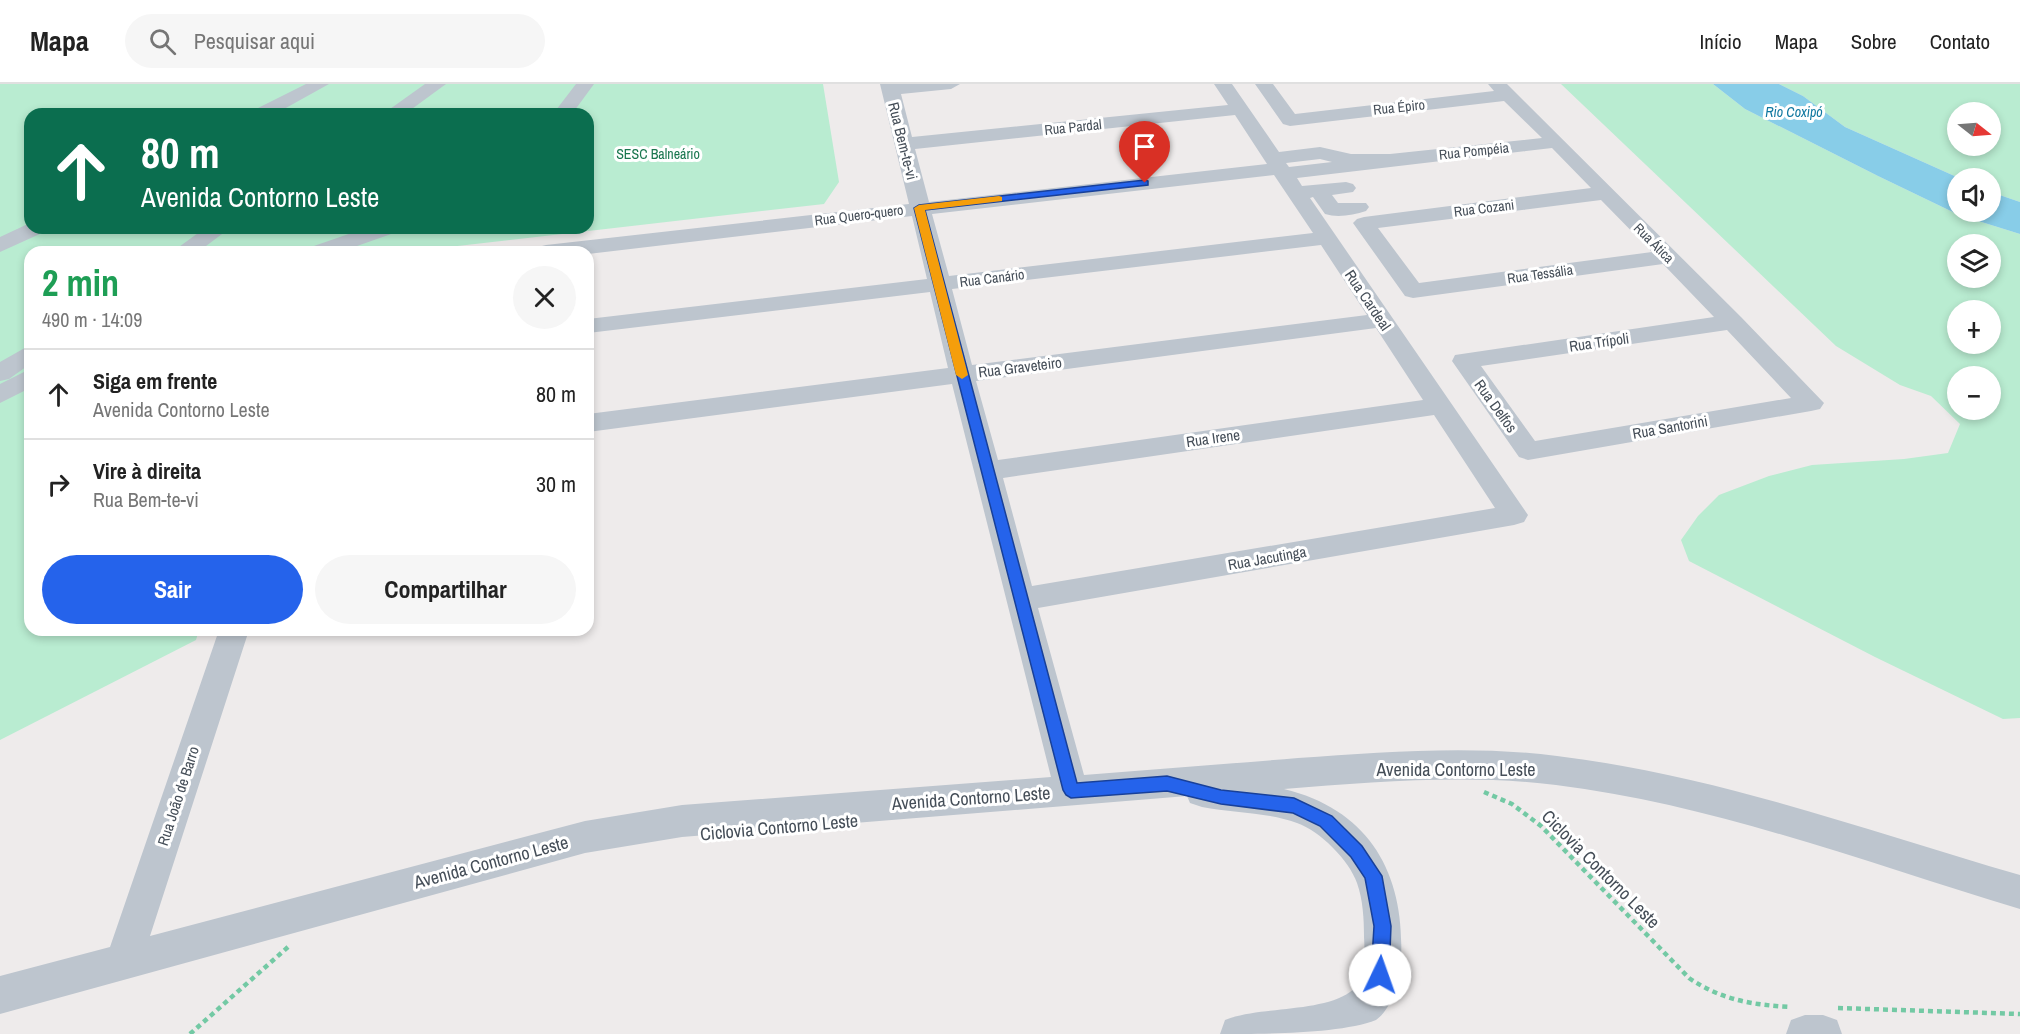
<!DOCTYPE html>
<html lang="pt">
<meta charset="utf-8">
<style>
body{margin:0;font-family:"Archivo Narrow",sans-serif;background:#f6f6f6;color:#222;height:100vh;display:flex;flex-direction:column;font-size:22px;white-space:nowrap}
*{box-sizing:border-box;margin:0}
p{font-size:20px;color:#767676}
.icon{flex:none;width:33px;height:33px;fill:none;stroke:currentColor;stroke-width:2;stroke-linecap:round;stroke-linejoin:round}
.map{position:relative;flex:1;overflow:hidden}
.panel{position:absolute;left:24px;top:162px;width:570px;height:390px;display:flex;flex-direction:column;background:#fff;border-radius:18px;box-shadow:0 3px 9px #0003}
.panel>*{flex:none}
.banner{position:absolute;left:24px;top:24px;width:570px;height:126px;border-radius:18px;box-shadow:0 3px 9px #0003;background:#0b6e4f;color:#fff;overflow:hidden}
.needle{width:39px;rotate:107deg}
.fabs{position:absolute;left:1947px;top:18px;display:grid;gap:12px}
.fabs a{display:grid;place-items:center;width:54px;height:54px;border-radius:50%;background:#fff;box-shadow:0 3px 9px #0003;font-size:30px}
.pin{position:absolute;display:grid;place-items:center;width:51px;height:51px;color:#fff;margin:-62px -26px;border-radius:50% 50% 50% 0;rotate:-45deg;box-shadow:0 0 6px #0007}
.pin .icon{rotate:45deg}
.me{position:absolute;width:66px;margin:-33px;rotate:3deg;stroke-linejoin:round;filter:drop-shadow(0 0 4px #0008)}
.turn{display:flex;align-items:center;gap:21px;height:126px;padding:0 18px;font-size:27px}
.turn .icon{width:78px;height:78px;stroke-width:2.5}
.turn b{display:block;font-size:42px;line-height:51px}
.round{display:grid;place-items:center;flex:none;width:63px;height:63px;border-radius:32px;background:#f6f6f6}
.headline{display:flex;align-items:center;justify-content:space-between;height:102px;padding:0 18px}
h1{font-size:36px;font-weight:800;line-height:45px;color:#1e9e55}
.button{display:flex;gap:12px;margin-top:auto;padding:12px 18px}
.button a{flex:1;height:69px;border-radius:36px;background:#2563eb;color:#fff;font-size:24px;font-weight:800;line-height:69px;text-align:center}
.button a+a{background:#f6f6f6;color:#222}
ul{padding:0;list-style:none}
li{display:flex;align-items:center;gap:18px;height:90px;padding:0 18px;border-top:2px solid #e0e0e0}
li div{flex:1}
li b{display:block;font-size:22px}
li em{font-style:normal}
header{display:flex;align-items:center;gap:36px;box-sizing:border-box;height:84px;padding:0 30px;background:#fff;border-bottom:2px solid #e0e0e0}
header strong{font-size:28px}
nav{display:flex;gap:33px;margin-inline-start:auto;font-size:21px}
.search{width:420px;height:54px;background:#f6f6f6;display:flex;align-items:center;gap:15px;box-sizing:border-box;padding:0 21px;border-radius:33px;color:#767676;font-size:22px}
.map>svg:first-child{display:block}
.green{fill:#b9ecd1;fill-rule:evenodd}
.water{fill:#88cde8}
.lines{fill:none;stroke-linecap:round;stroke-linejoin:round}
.path{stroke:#73c9a4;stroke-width:4.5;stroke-dasharray:5 4;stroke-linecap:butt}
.minor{fill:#bdc5ce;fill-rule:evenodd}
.route{fill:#2563eb;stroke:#184099;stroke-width:1.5}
.slow{fill:#f59e0b}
.labels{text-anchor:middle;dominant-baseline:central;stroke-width:6;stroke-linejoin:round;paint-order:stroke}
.far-street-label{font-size:14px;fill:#454e58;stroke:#fff}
.far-water-label{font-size:14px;font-style:italic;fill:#1078a0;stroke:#fff}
.far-park-label{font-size:14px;fill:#19764e;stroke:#fff}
.street-label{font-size:15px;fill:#454e58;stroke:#fff}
.near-street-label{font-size:18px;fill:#454e58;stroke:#fff}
</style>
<header>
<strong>Mapa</strong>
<div class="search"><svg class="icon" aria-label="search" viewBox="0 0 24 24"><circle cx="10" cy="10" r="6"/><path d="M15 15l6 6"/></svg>Pesquisar aqui</div>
<nav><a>Início</a><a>Mapa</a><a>Sobre</a><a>Contato</a></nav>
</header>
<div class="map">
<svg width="2020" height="950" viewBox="0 0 2020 950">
<rect width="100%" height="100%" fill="#eeebeb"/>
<g class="green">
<path d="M 0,0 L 823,0 L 839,98 L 824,120 L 405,168 L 30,168 L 30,546 L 199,546 L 196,556 L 0,656 ZM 30,30 L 588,30 L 588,144 L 30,144 Z"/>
<path d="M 1561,0 L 1713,0 L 1745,25 L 1878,92 L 1959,131 L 2020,150 L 2020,634 L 2003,635 L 1875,573 L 1689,477 L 1681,456 L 1698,432 L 1719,411 L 1769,392 L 1812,381 L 1904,375 L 1948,369 L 1960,340 L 1931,312 L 1900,301 L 1836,262 ZM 1958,160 L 1990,160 L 1990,194 L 1958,194 ZM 1958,226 L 1990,226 L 1990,260 L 1958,260 ZM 1958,292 L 1990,292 L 1990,326 L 1958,326 Z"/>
<path d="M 1779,0 L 2020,0 L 2020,118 L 1991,108 L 1990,94 L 1959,94 L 1845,43 L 1803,12 ZM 1958,28 L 1990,28 L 1990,62 L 1958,62 Z"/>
</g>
<polygon class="water" points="1713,0 1779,0 1803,12 1845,43 1959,94 1958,128 1990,128 1991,108 2020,118 2020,150 1959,131 1878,92 1745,25"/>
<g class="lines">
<g class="path">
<path d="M 1484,708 L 1512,720 L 1541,742 L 1689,894 C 1721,916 1753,921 1791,923"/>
<polyline points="1838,924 2020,930"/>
<polyline points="190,950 288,863"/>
</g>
<g class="minor">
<polygon points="306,0 329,0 275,30 252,30 254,26"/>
<polygon points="425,0 446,0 405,30 383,30"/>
<polygon points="576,0 594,0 572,30 553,30"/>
<path d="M 880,0 L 960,0 L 951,5 L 901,10 L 912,53 L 1228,21 L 1214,0 L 1232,0 L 1279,68 L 1320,63 L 1351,70 L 1390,70 L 1542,54 L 1504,17 L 1290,42 L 1283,40 L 1255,0 L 1273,0 L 1295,30 L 1494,7 L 1488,0 L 1507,0 L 1741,233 L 1824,319 L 1820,325 L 1811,327 L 1528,376 L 1519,373 L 1452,277 L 1455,271 L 1714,233 L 1663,180 L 1413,214 L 1405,212 L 1353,139 L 1357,135 L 1364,133 L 1591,104 L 1552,64 L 1297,94 L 1302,102 L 1346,98 L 1353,100 L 1356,104 L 1353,108 L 1332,111 L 1338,119 L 1366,119 L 1369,123 L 1366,127 C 1353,131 1338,134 1325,130 L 1313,113 L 1310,114 L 1528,431 L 1524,438 L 1514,441 L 1038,524 L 1084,691 C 1155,685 1227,680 1298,674 C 1383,668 1472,661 1557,672 C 1716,691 1867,747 2020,791 L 2020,825 C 1867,779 1716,721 1556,701 C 1467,690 1374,698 1284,705 C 1370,726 1405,790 1401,874 C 1400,894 1393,924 1376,936 C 1341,950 1262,950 1220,950 L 1225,936 C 1260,922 1320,929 1350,908 C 1366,897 1365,871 1364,853 C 1364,835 1363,816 1357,799 C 1349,776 1320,747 1297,739 C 1267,728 1233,729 1202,723 L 1190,719 L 1187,712 L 682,753 L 585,769 L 0,930 L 0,892 L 110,863 L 219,546 L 249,546 L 150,852 L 585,737 L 682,721 L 1051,693 L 952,300 L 588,348 L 588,330 L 948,284 L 930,208 L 588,249 L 588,235 L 927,195 L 912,132 L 588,170 L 535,168 L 538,163 L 546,161 L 909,120 ZM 1235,31 L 1267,80 L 929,118 L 915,65 ZM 1320,75 L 1332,78 L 1289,83 L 1286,79 ZM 1274,91 L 1313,149 L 949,192 L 932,130 ZM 1601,116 L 1652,168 L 1419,199 L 1378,144 ZM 1321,161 L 1367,231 L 972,281 L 952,205 ZM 1376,244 L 1423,316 L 998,376 L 976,297 ZM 1727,246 L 1791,314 L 1535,357 L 1481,282 ZM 1434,331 L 1495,424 L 1032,502 L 1003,394 Z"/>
<polygon points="30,139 30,144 45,144 42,149 0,168 0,153"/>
<polygon points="205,144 230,144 198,168 172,168"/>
<polygon points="366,144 397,144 394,149 340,168 308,168 311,163"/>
<polygon points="30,261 30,280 9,295 0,297 0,278"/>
<polygon points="30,285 30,304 0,319 0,300"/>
<polygon points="1805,931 1823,931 1837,936 1842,950 1786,950 1791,936"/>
</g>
</g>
<polygon class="route" points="1145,96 1148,97 1148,101 925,126 1077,699 1167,692 1221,706 1294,714 1332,732 1362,762 1382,792 1391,842 1389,891 1387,897 1380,900 1374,897 1371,891 1374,842 1365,794 1351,773 1320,742 1293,729 1221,720 1167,707 1071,714 1066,711 1063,706 914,124 919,121"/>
<polygon class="slow" points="999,112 1002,113 1002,117 925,126 968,291 962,295 956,291 914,124 919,121"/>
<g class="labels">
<g class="far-street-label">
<text transform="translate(1399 23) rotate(-6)">Rua Épiro</text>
<text transform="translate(1073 43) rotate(-6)">Rua Pardal</text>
<text transform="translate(1474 67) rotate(-6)">Rua Pompéia</text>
<text transform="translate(1484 124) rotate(-7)">Rua Cozani</text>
<text transform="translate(859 131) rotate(-7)">Rua Quero-quero</text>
<text transform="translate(1654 159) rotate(45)">Rua Ática</text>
<text transform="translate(1540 190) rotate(-8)">Rua Tessália</text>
<text transform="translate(992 194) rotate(-7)">Rua Canário</text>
</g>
<g class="far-water-label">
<text x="1794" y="28">Rio Coxipó</text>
</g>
<g class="far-park-label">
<text x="658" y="70">SESC Balneário</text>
</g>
<g class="street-label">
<text transform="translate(903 57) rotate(76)">Rua Bem-te-vi</text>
<text transform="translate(1368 216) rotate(56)">Rua Cardeal</text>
<text transform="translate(1599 258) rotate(-8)">Rua Trípoli</text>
<text transform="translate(1020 283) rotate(-7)">Rua Graveteiro</text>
<text transform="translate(1496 322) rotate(54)">Rua Delfos</text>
<text transform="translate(1670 343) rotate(-10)">Rua Santorini</text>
<text transform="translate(1213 354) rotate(-8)">Rua Irene</text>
<text transform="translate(1267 474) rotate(-10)">Rua Jacutinga</text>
<text transform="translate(178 712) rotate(-72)">Rua João de Barro</text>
</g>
<g class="near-street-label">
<text x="1456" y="685">Avenida Contorno Leste</text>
<text transform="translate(971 714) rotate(-4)">Avenida Contorno Leste</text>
<text transform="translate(779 743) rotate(-5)">Ciclovia Contorno Leste</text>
<text transform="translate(491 778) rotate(-15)">Avenida Contorno Leste</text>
<text transform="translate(1601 785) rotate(45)">Ciclovia Contorno Leste</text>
</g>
</g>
</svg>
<div class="fabs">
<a><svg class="needle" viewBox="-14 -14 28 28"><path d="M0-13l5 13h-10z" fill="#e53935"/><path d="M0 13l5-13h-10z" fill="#767676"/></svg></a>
<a><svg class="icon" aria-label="sound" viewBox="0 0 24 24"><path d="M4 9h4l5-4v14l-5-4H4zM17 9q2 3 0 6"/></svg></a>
<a><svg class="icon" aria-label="layers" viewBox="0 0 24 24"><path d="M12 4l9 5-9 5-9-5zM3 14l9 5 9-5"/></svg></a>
<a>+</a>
<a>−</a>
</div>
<div class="pin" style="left:1145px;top:99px;background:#d93025"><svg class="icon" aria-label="arrive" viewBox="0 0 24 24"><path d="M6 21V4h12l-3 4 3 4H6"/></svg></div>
<svg class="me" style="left:1380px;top:891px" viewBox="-20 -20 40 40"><circle r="19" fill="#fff"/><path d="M0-13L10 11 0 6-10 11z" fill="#2563eb"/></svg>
<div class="banner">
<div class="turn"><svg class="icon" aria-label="ahead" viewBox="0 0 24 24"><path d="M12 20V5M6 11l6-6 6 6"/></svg><div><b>80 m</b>Avenida Contorno Leste</div></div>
</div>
<section class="panel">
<div class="headline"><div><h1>2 min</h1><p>490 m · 14:09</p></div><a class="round"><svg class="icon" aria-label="close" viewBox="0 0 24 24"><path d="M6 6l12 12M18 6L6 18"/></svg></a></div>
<ul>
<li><svg class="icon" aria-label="ahead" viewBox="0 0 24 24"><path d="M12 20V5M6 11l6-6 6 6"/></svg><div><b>Siga em frente</b><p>Avenida Contorno Leste</p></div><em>80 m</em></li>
<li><svg class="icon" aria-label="right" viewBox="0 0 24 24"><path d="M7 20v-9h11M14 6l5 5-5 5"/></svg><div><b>Vire à direita</b><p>Rua Bem-te-vi</p></div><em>30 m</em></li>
</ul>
<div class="button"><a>Sair</a><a>Compartilhar</a></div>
</section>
</div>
